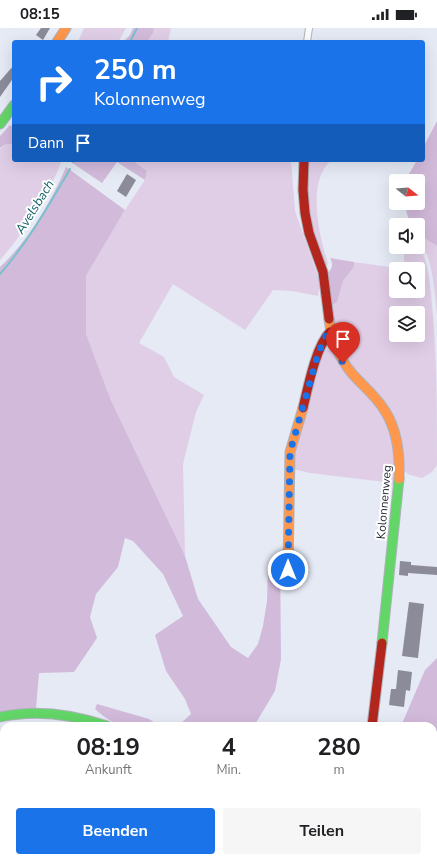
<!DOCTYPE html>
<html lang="de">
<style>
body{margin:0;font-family:"Nunito Sans",sans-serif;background:#f6f6f6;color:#202124;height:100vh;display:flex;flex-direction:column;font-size:15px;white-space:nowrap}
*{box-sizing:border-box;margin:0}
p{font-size:13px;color:#757577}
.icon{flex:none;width:22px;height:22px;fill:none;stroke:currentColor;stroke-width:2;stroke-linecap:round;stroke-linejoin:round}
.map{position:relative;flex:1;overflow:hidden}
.side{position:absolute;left:0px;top:694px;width:437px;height:140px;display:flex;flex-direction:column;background:#fff;border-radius:12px 12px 0 0;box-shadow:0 4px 16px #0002}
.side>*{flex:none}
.hud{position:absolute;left:12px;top:12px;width:413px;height:122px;border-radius:4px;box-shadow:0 4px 16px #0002;background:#1a73e8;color:#fff;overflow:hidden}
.needle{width:26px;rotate:107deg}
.tools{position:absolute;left:389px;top:146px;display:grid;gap:8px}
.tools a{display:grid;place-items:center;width:36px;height:36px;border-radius:4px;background:#fff;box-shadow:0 4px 16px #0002;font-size:20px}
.pin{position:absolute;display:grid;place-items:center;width:34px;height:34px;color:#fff;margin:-41px -17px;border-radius:50% 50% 50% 0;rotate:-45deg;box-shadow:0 0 4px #0007}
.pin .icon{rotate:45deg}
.me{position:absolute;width:44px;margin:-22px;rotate:0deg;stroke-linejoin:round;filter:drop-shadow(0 0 3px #0008)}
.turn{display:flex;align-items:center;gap:14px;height:84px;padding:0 16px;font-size:18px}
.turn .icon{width:52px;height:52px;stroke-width:2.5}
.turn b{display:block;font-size:28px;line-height:34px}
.then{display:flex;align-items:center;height:38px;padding:0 16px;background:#0003;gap:8px;font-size:15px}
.eta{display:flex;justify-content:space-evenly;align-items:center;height:68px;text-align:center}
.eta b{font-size:24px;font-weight:700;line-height:28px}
.primary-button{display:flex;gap:8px;margin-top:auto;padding:8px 16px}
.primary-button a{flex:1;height:46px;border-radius:4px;background:#1a73e8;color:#fff;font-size:16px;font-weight:700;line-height:46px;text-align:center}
.primary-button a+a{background:#f6f6f6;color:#202124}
.status{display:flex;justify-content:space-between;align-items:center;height:28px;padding:0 20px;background:#fff;direction:ltr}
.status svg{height:11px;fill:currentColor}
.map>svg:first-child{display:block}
.green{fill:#e0cee7;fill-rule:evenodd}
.forest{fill:#d2badb}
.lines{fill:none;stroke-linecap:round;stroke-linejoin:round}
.stream{stroke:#7cc0cc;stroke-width:2}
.building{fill:#8c8b9a}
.street-casing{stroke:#afb2bb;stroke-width:8}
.fast-casing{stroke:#afb2bb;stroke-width:11}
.slow-casing{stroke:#afb2bb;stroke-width:11}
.jam-casing{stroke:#afb2bb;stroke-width:11}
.street{stroke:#fbfcfe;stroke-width:6}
.fast{stroke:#63d668;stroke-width:9}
.slow{stroke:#ff974d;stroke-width:9}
.jam{stroke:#b3261e;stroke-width:9}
.route{stroke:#1a73e8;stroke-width:7;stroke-dasharray:0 12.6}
.labels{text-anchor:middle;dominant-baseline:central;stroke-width:4;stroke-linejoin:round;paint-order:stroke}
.street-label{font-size:12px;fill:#252830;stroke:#fff}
.water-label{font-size:13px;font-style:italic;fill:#0c5e67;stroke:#fff}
</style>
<div class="status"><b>08:15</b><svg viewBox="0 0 49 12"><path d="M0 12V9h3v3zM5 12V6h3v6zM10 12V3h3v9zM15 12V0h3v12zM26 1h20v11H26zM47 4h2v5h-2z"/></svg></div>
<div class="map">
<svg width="437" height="834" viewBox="0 0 437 834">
<rect width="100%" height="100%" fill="#e5eaf5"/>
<g class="green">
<polygon points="84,0 126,0 118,14 78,14"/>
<polygon points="154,0 171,0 168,14 147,14 153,5"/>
<path d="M 6,116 L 14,116 L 14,132 L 61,132 L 61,134 C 51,163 21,209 0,232 L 0,121 Z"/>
<polygon points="132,132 291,132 295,183 320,254 318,268 292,263 273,262 245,302 173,256 139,315 164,329 174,349 204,367 196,384 183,436 185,528 110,370 86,306 86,248 125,182 145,152 147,143"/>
<path d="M 308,132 L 332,132 C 309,149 317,195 323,218 C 324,224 327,230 328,236 L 324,241 L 308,193 L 307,172 Z"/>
<path d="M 418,206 L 437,218 L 437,287 C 435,268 434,248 428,229 C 425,221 418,215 418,206 Z"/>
<path d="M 418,217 C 428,231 429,249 431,266 C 437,323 437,380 437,437 L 432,444 L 422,450 L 410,447 L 404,443 L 401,413 L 344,329 L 335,307 L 332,277 L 337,274 L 343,253 L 354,239 L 354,234 L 404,241 L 404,219 L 418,219 ZM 396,241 L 418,241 L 418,263 L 396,263 ZM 396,285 L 418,285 L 418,307 L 396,307 Z"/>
<path d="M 326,321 L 333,324 C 356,352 385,379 394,415 C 397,428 396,443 396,455 L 394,458 L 385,454 L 310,445 L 293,441 L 296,418 L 323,324 Z"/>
</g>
<g class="forest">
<polygon points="133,0 154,0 153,5 147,14 123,14 130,7"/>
<polygon points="437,93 437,218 418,206 418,197 410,197 405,178 406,175 418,175 418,153 407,153 408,148 417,132 423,132 423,120"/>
<polygon points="10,97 14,100 14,116 6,116 0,120 0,108"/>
<polygon points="68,132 132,132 147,143 145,152 117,134 102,155"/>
<path d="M 66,139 L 125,182 L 86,248 L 86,306 L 110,370 L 185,528 L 198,571 L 231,619 L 248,630 L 258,616 L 263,598 L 267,573 L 268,540 L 280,524 L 281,631 L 275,663 L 254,698 L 178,698 L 191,686 L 185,671 L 166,643 L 155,607 L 183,588 L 163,546 L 133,513 L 125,510 L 118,539 L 96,566 L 90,589 L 97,610 L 74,644 L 39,645 L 36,680 L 0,685 L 0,239 C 28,213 51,174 66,139 Z"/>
<path d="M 330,230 L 354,234 L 354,239 L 343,253 L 337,274 L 332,277 L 327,246 C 332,241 334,237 330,230 Z"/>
<polygon points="437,630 437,748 433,748 433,698 401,698 425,642"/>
<path d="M 97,676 L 149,691 L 160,698 C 129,698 119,703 95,681 Z"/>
</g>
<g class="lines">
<g class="stream">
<polyline points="130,14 137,0"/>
<polyline points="73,134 75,132"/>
<path d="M 0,246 C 28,214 49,177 70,141"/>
</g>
</g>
<g class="building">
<polygon points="41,0 50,0 43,12 36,7"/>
<polygon points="14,37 14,49 0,69 0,53"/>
<polygon points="127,146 136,152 126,169 117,163"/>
<polygon points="400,533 411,534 411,537 437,539 437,547 408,545 408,548 399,547"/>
<polygon points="409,574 424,576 418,630 402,628"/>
<polygon points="398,642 412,644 410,663 406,662 404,679 389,677 391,661 396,661"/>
</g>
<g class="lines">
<defs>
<g id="street">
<polyline points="307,14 309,0"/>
<polyline points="282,830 283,834"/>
<polyline points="356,834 357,830"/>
</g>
<g id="fast">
<polyline points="0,96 14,77"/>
<polyline points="382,615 399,451"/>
<path d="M 0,689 C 36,681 72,686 107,698"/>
</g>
<g id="slow">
<polyline points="57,14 66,0"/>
<path d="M 329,291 C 332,316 341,335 359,353 C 368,362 378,371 385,383 C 398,403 400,427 399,451"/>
<polyline points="288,542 290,424 303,380"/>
</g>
<g id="jam">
<polyline points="304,132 303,162 305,185 309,205 323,244 329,291"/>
<path d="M 303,380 C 308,359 316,318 330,304"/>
<polyline points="372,698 382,615"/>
</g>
</defs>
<use href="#street" class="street-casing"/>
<use href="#fast" class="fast-casing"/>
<use href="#slow" class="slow-casing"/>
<use href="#jam" class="jam-casing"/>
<use href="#street" class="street"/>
<use href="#fast" class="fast"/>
<use href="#slow" class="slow"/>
<use href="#jam" class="jam"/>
</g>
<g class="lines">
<polyline class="route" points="288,542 290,424 318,326 325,309 330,304 336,322 343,335"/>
</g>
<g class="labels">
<g class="street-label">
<text transform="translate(384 474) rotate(-85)">Kolonnenweg</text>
</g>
<g class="water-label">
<text transform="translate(35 179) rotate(-58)">Avelsbach</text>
</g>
</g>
</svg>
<div class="tools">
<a><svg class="needle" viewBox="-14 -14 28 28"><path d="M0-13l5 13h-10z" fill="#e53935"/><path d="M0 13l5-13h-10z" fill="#757577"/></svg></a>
<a><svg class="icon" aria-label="sound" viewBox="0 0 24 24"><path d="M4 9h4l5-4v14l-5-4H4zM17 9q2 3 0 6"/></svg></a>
<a><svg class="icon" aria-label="search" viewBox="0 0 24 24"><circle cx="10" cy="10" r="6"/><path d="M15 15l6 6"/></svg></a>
<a><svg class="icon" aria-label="layers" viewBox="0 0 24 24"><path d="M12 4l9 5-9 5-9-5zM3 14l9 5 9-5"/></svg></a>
</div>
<div class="pin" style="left:343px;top:335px;background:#d93025"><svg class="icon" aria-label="arrive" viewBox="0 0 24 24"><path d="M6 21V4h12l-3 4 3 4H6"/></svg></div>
<svg class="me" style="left:288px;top:542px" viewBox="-20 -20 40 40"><circle r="17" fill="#1a73e8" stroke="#fff" stroke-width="3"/><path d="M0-11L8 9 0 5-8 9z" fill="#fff"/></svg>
<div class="hud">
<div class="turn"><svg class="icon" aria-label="right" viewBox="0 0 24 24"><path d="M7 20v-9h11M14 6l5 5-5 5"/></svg><div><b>250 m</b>Kolonnenweg</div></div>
<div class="then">Dann<svg class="icon" aria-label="arrive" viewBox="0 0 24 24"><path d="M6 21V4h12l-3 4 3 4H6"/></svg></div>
</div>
<section class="side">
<div class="eta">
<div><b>08:19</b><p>Ankunft</p></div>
<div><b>4</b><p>Min.</p></div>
<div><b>280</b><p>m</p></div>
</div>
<div class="primary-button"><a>Beenden</a><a>Teilen</a></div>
</section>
</div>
